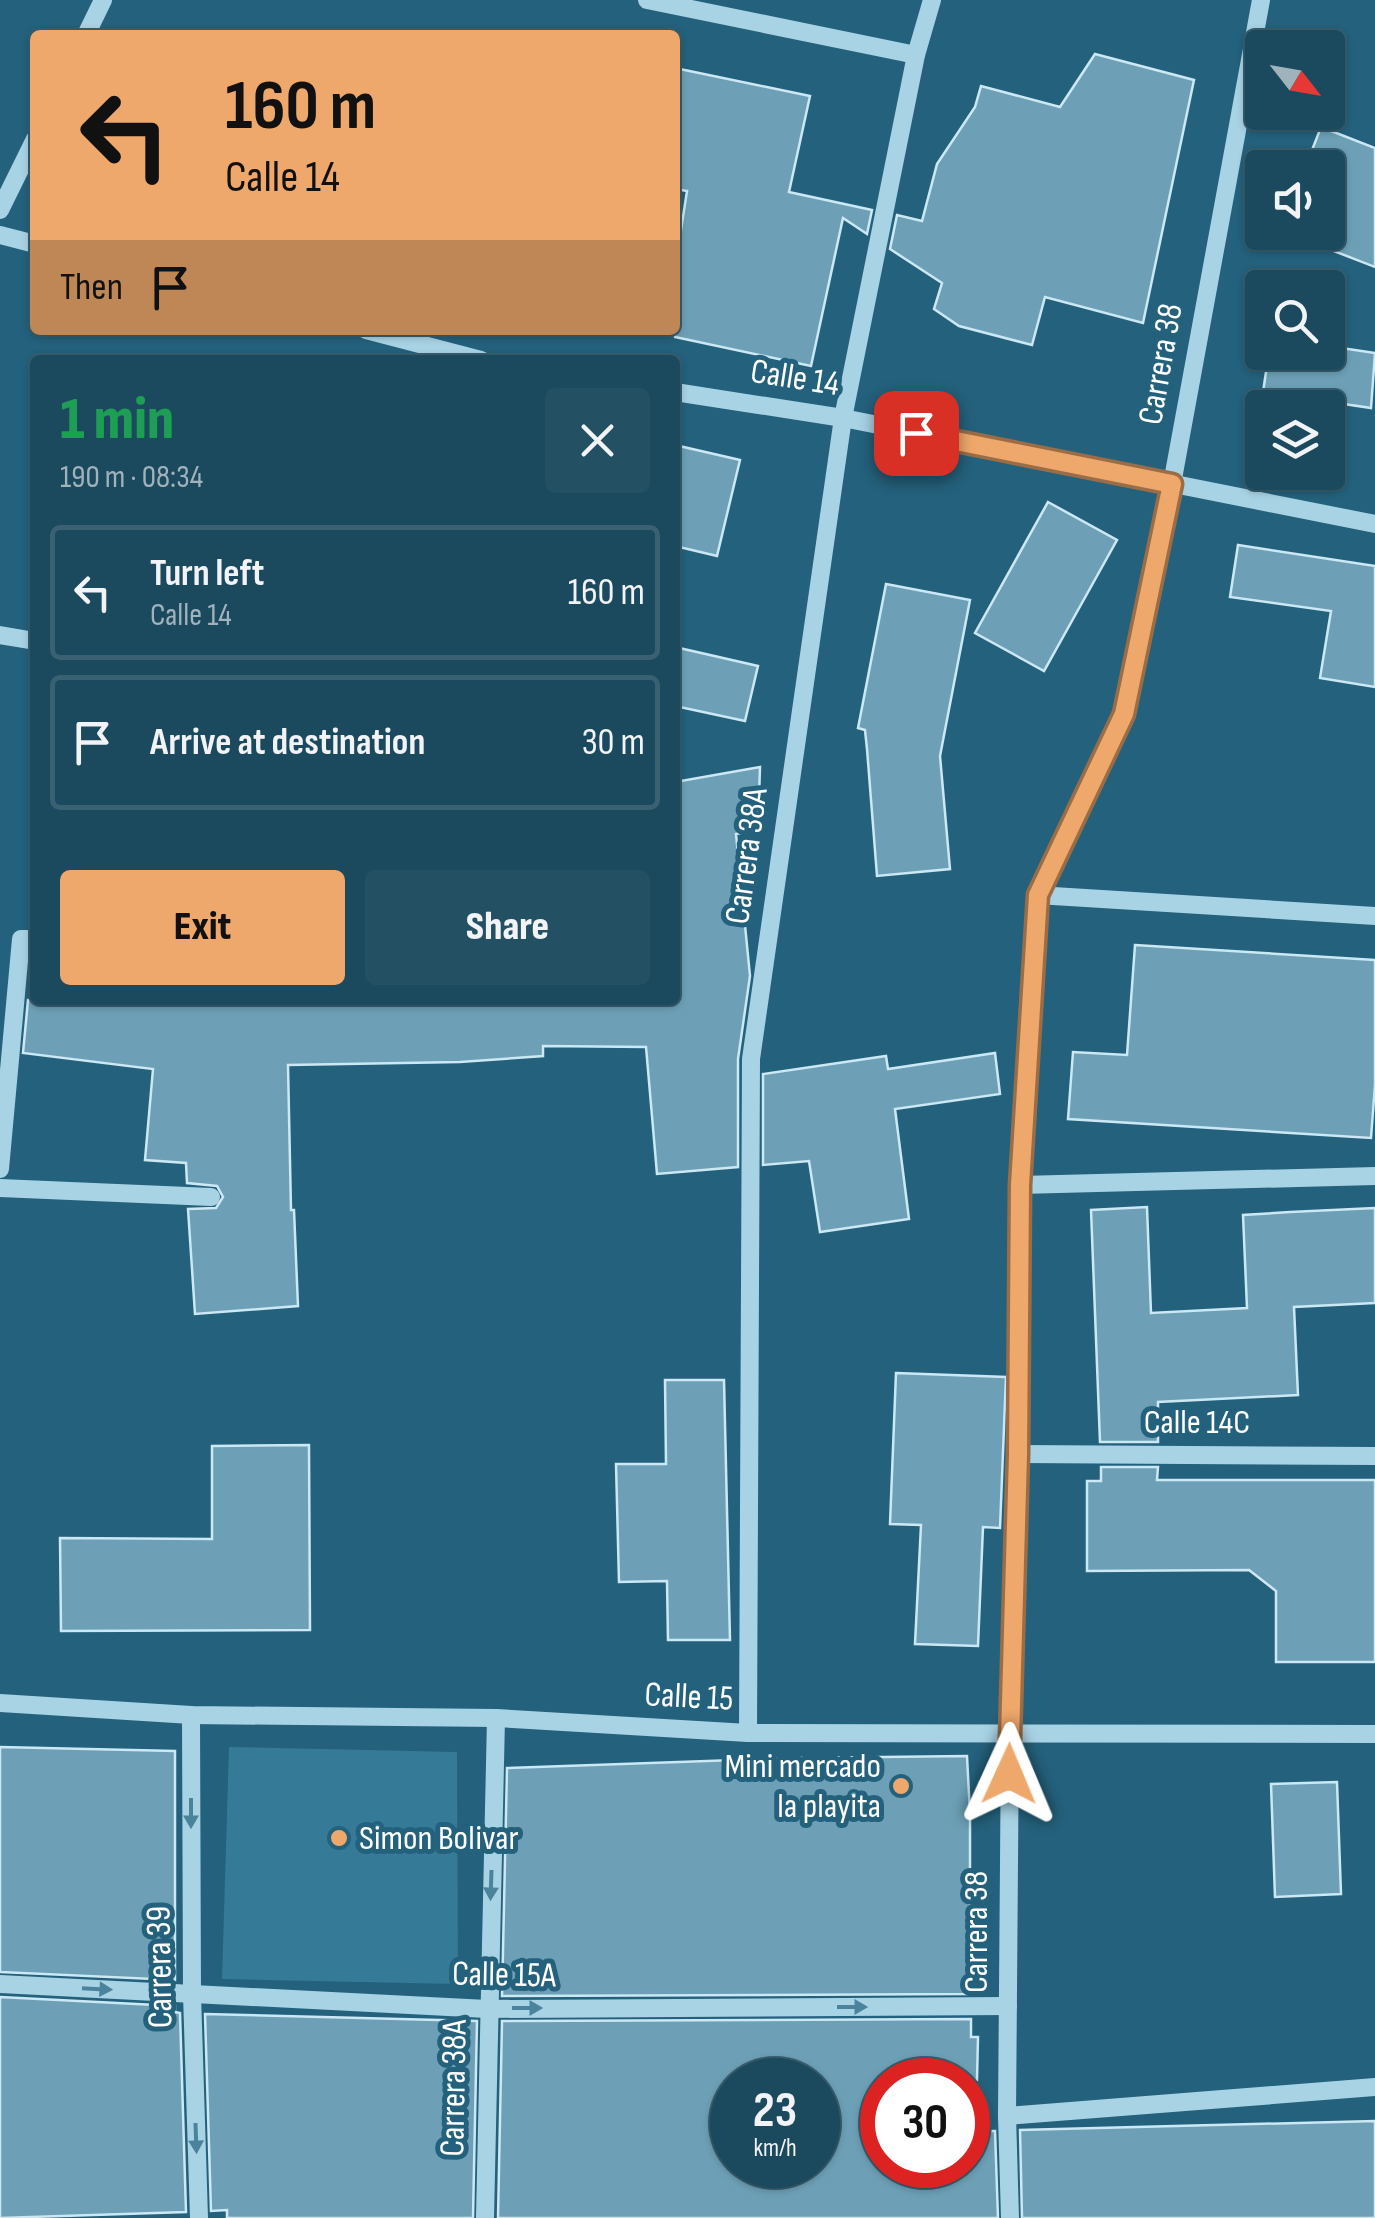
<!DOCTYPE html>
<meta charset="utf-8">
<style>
body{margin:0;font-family:"Sofia Sans Condensed",sans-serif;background:#245063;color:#f1f3f6;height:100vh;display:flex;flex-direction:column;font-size:38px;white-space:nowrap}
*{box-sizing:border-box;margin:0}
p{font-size:32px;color:#a0b2bc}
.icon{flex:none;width:55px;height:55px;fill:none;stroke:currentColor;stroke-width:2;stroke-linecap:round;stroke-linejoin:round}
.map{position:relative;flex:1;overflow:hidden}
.sheet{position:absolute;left:30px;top:355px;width:650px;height:650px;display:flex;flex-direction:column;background:#1b495d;border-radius:10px;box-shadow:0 2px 8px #0004,0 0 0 2px #396172}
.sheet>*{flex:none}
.hud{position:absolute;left:30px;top:30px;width:650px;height:305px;border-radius:10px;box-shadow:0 2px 8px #0004,0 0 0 2px #396172;background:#efa86c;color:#111;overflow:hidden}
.needle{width:65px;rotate:121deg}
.tools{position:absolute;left:1245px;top:30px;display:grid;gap:20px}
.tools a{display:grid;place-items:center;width:100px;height:100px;border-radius:10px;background:#1b495d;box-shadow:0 2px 8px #0004,0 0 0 2px #396172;font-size:50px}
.speed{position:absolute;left:710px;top:2058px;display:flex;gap:20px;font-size:50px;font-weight:700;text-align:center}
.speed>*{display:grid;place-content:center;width:130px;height:130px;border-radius:50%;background:#1b495d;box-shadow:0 2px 8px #0004,0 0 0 2px #396172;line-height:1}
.speed small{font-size:25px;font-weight:400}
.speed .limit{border:15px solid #d22;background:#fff;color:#111}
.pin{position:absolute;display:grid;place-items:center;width:85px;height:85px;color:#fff;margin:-42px;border-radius:20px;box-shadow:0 5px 15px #0006}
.me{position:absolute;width:110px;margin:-55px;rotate:1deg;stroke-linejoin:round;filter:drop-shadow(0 0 8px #0008)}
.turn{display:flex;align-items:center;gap:35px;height:210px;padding:0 30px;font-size:45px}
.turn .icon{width:130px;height:130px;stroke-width:2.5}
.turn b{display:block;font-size:70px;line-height:85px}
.then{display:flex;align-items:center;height:95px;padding:0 30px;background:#0003;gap:20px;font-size:38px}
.round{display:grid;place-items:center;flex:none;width:105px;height:105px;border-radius:10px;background:#245063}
.headline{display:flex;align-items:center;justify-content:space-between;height:170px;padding:0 30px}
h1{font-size:60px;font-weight:800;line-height:75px;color:#1e9e55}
.action{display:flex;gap:20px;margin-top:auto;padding:20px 30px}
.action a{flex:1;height:115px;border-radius:10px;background:#efa86c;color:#111;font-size:40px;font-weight:800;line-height:115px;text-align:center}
.action a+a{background:#245063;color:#f1f3f6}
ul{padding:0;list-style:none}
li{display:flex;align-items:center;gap:30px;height:135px;margin:0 20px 15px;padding:0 10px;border:5px solid #396172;border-radius:10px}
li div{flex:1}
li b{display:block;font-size:38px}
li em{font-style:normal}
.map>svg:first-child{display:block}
.green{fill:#357b98}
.building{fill:#6da0b6;stroke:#cbe8f4;stroke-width:2.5;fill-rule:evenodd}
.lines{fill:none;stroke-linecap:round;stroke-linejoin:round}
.minor{stroke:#a8d3e5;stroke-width:18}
.oneway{fill:#4c839c}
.route-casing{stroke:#9b6d46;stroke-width:25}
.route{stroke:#efa86c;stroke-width:18}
.poi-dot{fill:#efa86c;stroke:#24617c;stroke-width:4}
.labels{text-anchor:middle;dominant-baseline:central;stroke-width:10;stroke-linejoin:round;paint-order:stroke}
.street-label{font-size:35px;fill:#fff;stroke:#24617c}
.poi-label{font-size:35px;fill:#fff;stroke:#24617c;text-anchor:end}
</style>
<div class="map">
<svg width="1375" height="2218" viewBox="0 0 1375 2218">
<rect width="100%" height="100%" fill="#24617c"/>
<polygon class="green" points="229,1747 457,1752 458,1984 222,1979"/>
<g class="building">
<polygon points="1095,54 1194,80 1143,323 1045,297 1032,345 959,326 934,309 942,283 890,249 897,215 922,221 937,164 975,107 981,86 1060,107"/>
<polygon points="675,68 810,96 789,192 872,210 867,234 843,218 811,366 675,337 675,269 687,191 675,189"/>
<polygon points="1321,127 1375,148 1375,267 1285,232 1328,232 1328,168 1305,168"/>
<polygon points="1328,346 1375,353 1371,408 1263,392 1269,352 1328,352"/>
<polygon points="675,445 740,460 717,556 675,546"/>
<polygon points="1048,502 1117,540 1044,671 975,633"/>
<polygon points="1238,545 1375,566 1375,687 1320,678 1331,611 1230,597"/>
<polygon points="886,584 970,600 940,756 950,869 877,876 867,749 865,730 858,728"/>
<polygon points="675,647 758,666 745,721 675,706"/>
<polygon points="760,767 758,830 736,834 750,976 738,1059 738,1167 657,1174 646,1047 543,1046 543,1056 460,1062 288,1065 291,1210 294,1210 298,1306 195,1314 188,1209 216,1208 223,1197 217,1186 187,1183 186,1163 145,1160 153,1069 23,1053 28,1000 675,1000 675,782"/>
<polygon points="1135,945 1375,960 1375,1085 1371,1138 1068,1119 1073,1052 1127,1055"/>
<polygon points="995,1053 1000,1094 895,1109 909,1219 820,1232 809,1161 763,1165 763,1074 886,1056 888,1069"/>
<polygon points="1147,1207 1151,1313 1247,1308 1243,1215 1290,1212 1375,1208 1375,1303 1294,1307 1298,1395 1158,1402 1158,1442 1100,1442 1091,1210"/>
<polygon points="896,1373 1006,1377 1000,1528 983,1527 978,1646 915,1644 921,1525 890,1524"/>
<polygon points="665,1380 724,1380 730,1640 668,1640 667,1581 619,1582 616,1464 666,1464"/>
<polygon points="309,1445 310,1630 61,1631 60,1538 212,1539 212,1446"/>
<polygon points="1101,1467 1158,1467 1157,1480 1375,1480 1375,1662 1276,1662 1276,1591 1249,1570 1087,1571 1087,1481 1101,1481"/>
<polygon points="0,1747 175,1751 175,1980 0,1972"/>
<polygon points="967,1756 970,1814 970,1994 502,1996 507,1768 794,1758"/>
<polygon points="1337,1782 1341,1894 1275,1897 1271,1784"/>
<polygon points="0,1997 175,2006 175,2012 180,2013 186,2212 0,2218"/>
<polygon points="205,2014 477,2021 473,2218 227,2218 227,2210 211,2211"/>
<path d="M 971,2019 L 971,2037 L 978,2037 L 977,2080 L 882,2080 L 882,2165 L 968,2165 L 968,2131 L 995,2131 L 998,2218 L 498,2218 L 502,2021 ZM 732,2080 L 818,2080 L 818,2165 L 732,2165 Z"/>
<polygon points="1375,2121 1375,2218 1022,2218 1020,2130"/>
</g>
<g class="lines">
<g class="minor">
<polyline points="647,0 916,55"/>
<polyline points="86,35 103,0"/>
<polyline points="0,210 35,139"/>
<polyline points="0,235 35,244"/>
<polyline points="366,330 481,360"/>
<polyline points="675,392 843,418 1375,524"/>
<polyline points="0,635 35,641"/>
<polyline points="1037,895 1375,916"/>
<polyline points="0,1169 21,939 35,939"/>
<polyline points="1020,1185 1375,1176"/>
<polyline points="0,1188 211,1197"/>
<polyline points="1018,1454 1375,1456"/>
<polyline points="0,1703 191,1715 496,1718 748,1733 1375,1734"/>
<polyline points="191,1715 192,1994 199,2218"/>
<polyline points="748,1733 751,1059 843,418 916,55 932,0"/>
<polyline points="0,1984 487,2009 1008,2006"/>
<polyline points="1007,2116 1375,2087"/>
<polyline points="485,2218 496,1718"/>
<polyline points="1010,2218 1007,2116 1010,1735 1018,1454 1020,1185 1037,895 1123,713 1172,484 1261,0"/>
</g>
</g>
<defs><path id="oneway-solid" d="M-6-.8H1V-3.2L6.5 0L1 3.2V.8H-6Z" transform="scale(2.5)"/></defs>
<g class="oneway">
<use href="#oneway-solid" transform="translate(191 1813) rotate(90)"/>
<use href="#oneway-solid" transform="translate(491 1885) rotate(92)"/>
<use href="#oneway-solid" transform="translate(97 1989) rotate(3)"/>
<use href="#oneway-solid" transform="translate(852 2007)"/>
<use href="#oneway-solid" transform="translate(527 2008)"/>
<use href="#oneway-solid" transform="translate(196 2138) rotate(88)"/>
</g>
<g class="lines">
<defs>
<polyline id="route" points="916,433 1172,484 1124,714 1038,895 1020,1185 1018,1454 1009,1774"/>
</defs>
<use href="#route" class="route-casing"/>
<use href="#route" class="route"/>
</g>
<g class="poi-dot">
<circle cx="901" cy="1786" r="10"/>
<circle cx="339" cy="1838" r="10"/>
</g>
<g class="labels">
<g class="street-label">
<text transform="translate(1161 364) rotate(-80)">Carrera 38</text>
<text transform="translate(795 378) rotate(9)">Calle 14</text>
<text transform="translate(747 856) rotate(-82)">Carrera 38A</text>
<text x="1197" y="1422">Calle 14C</text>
<text transform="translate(689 1697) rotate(3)">Calle 15</text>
<text transform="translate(976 1932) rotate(-90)">Carrera 38</text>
<text transform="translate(160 1967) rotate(-91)">Carrera 39</text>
<text transform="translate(504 1975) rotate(1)">Calle 15A</text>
<text transform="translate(454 2088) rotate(-89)">Carrera 38A</text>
</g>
<g class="poi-label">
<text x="881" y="1766">Mini mercado<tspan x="881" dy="40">la playita</tspan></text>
<text x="359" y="1838" text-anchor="start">Simon Bolivar</text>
</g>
</g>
</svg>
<div class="tools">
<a><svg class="needle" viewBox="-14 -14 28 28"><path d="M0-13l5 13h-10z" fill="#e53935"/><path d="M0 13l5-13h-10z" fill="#a0b2bc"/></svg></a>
<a><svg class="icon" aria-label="sound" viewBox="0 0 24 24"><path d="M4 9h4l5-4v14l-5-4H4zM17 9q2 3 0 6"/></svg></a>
<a><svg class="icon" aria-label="search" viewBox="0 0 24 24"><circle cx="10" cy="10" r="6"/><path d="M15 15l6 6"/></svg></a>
<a><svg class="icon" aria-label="layers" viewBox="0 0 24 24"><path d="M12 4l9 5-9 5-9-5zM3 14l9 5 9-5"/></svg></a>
</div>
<div class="speed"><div>23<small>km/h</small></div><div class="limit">30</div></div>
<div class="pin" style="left:916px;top:433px;background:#d93025"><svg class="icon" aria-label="arrive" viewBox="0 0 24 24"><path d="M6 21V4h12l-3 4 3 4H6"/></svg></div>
<svg class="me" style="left:1009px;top:1774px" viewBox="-20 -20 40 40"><path d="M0-17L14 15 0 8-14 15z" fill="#efa86c" stroke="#fff" stroke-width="4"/></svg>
<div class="hud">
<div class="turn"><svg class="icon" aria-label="left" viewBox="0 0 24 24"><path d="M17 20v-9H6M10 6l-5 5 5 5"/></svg><div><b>160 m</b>Calle 14</div></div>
<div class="then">Then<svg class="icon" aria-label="arrive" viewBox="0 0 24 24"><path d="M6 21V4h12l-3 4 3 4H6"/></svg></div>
</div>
<section class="sheet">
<div class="headline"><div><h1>1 min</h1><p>190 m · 08:34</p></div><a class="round"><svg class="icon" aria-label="close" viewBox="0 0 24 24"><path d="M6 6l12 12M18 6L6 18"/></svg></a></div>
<ul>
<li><svg class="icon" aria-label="left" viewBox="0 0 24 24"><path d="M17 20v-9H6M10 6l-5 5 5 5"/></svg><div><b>Turn left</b><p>Calle 14</p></div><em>160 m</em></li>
<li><svg class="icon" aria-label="arrive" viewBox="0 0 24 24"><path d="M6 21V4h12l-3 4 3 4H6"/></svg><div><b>Arrive at destination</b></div><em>30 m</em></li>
</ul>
<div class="action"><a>Exit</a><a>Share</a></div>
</section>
</div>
